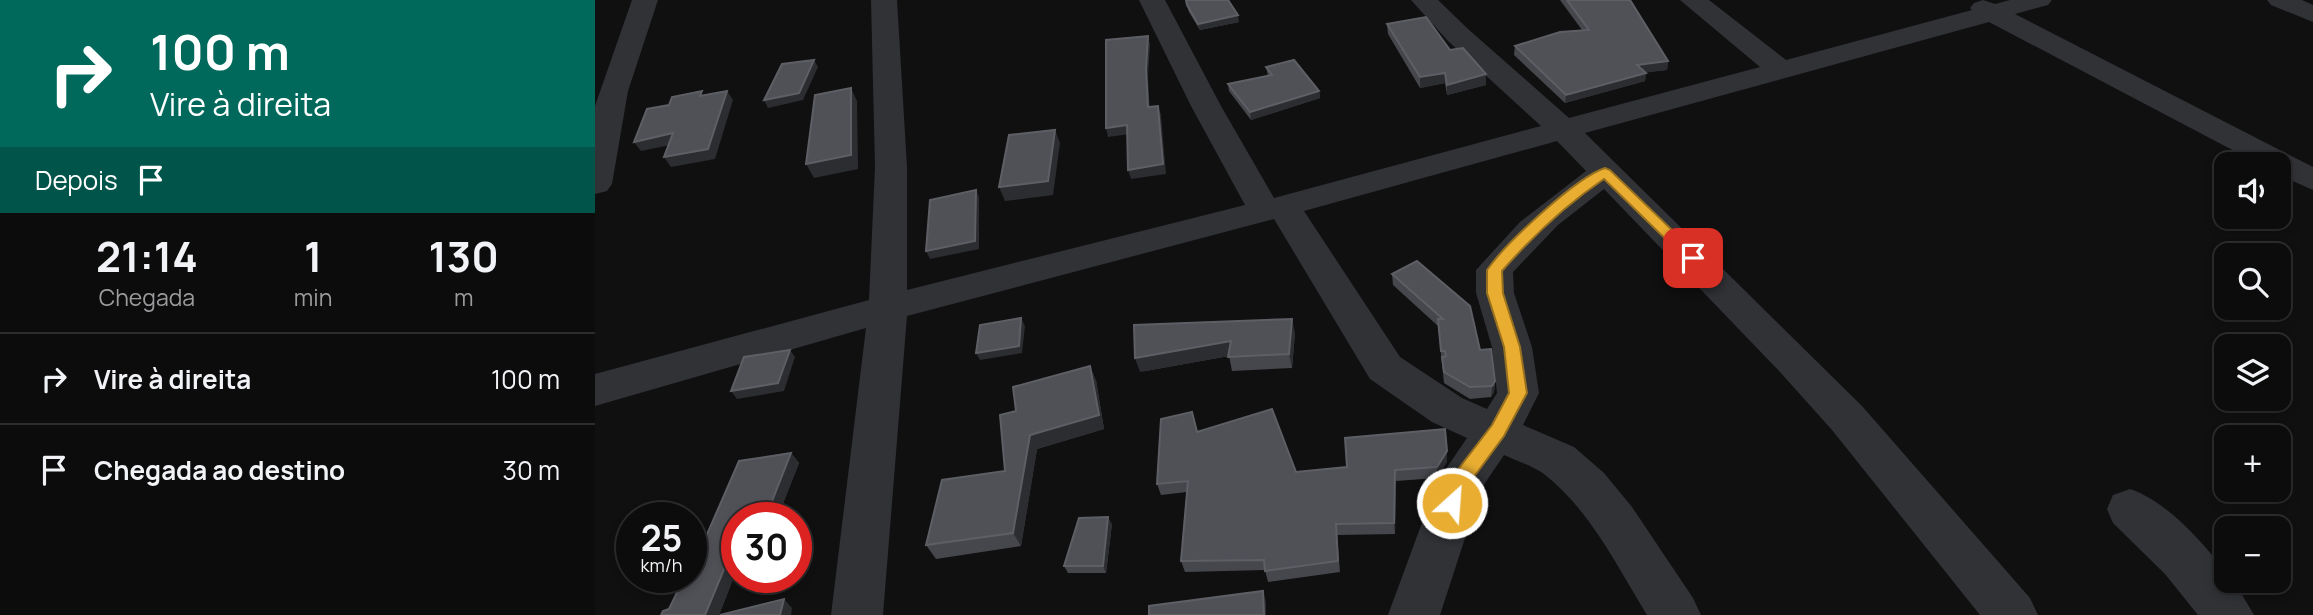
<!DOCTYPE html>
<html lang="pt">
<meta charset="utf-8">
<style>
body{margin:0;font-family:Manrope,sans-serif;background:#151516;color:#f1f3f6;height:100vh;display:flex;flex-direction:column;font-size:26px;white-space:nowrap}
*{box-sizing:border-box;margin:0}
p{font-size:23px;color:#9a9b9d}
.icon{flex:none;width:38px;height:38px;fill:none;stroke:currentColor;stroke-width:2;stroke-linecap:round;stroke-linejoin:round}
.map{position:relative;flex:1;overflow:hidden}
.panel{display:flex;flex-direction:column;background:#0c0c0d;width:595px}
.panel>*{flex:none}
.guide{background:#00695c;color:#fff;overflow:hidden}
.fabs{position:absolute;left:1619px;top:152px;display:grid;gap:14px}
.fabs a{display:grid;place-items:center;width:77px;height:77px;border-radius:14px;background:#0c0c0d;box-shadow:0 4px 10px #0003,0 0 0 2px #2c2c2e;font-size:35px}
.speed{position:absolute;left:21px;top:502px;display:flex;gap:14px;font-size:35px;font-weight:700;text-align:center}
.speed>*{display:grid;place-content:center;width:91px;height:91px;border-radius:50%;background:#0c0c0d;box-shadow:0 4px 10px #0003,0 0 0 2px #2c2c2e;line-height:1}
.speed small{font-size:18px;font-weight:400}
.speed .limit{border:10px solid #d22;background:#fff;color:#111}
.pin{position:absolute;display:grid;place-items:center;width:60px;height:60px;color:#fff;margin:-30px;border-radius:14px;box-shadow:0 4px 10px #0006}
.me{position:absolute;width:77px;margin:-38px;rotate:26deg;stroke-linejoin:round;filter:drop-shadow(0 0 5px #0008)}
.turn{display:flex;align-items:center;gap:24px;height:147px;padding:0 35px;font-size:32px}
.turn .icon{width:91px;height:91px;stroke-width:2.5}
.turn b{display:block;font-size:49px;line-height:60px}
.then{display:flex;align-items:center;height:66px;padding:0 35px;background:#0003;gap:14px;font-size:26px}
.eta{display:flex;justify-content:space-evenly;align-items:center;height:119px;text-align:center}
.eta b{font-size:42px;font-weight:700;line-height:49px}
ul{padding:0;list-style:none}
li{display:flex;align-items:center;gap:21px;height:91px;padding:0 35px;border-top:2px solid #2c2c2e}
li div{flex:1}
li b{display:block;font-size:26px}
li em{font-style:normal}
main{display:flex;flex:1;min-height:0}
.map>svg:first-child{display:block}
.lines{fill:none;stroke-linecap:round;stroke-linejoin:round}
.minor{fill:#313236;fill-rule:evenodd}
.wall{fill:#46474c}
.shaded-wall{fill:#2c2d30}
.building{fill:#505157;stroke:#5d5f65;stroke-width:2}
.route{fill:#e8ad31;stroke:#977020;stroke-width:2}
</style>
<main>
<section class="panel">
<div class="guide">
<div class="turn"><svg class="icon" aria-label="right" viewBox="0 0 24 24"><path d="M7 20v-9h11M14 6l5 5-5 5"/></svg><div><b>100 m</b>Vire à direita</div></div>
<div class="then">Depois<svg class="icon" aria-label="arrive" viewBox="0 0 24 24"><path d="M6 21V4h12l-3 4 3 4H6"/></svg></div>
</div>
<div class="eta">
<div><b>21:14</b><p>Chegada</p></div>
<div><b>1</b><p>min</p></div>
<div><b>130</b><p>m</p></div>
</div>
<ul>
<li><svg class="icon" aria-label="right" viewBox="0 0 24 24"><path d="M7 20v-9h11M14 6l5 5-5 5"/></svg><div><b>Vire à direita</b></div><em>100 m</em></li>
<li><svg class="icon" aria-label="arrive" viewBox="0 0 24 24"><path d="M6 21V4h12l-3 4 3 4H6"/></svg><div><b>Chegada ao destino</b></div><em>30 m</em></li>
</ul>
</section>
<div class="map">
<svg width="1718" height="615" viewBox="0 0 1718 615">
<rect width="100%" height="100%" fill="#101011"/>
<g class="lines">
<g class="minor">
<polygon points="37,0 63,0 33,91 17,184 12,191 0,194 0,106"/>
<path d="M 276,0 L 302,0 L 312,167 L 312,290 L 650,205 L 596,106 L 544,0 L 570,0 L 626,106 L 679,198 L 946,126 L 853,41 L 816,0 L 843,0 L 873,29 L 974,118 L 1165,67 L 1085,0 L 1114,0 L 1191,60 L 1377,10 L 1375,8 L 1379,3 L 1388,0 L 1400,4 L 1415,0 L 1457,0 L 1453,5 L 1420,14 L 1718,167 L 1718,190 L 1684,175 L 1684,164 L 1664,164 L 1394,22 L 990,133 L 1267,406 L 1435,598 L 1443,615 L 1385,615 L 1237,430 L 1185,372 L 1009,189 L 963,225 L 918,272 L 919,293 L 937,347 L 944,393 L 928,425 L 979,447 L 1009,473 L 1037,507 L 1098,598 L 1106,615 L 1052,615 C 1022,566 995,510 949,474 C 938,466 922,461 909,455 L 886,489 L 845,615 L 793,615 L 842,482 L 872,438 L 837,422 L 775,379 L 679,219 L 312,316 L 288,615 L 236,615 L 271,328 L 0,406 L 0,374 L 274,300 L 280,167 ZM 962,141 L 991,171 L 925,222 L 881,270 L 881,293 L 897,347 L 902,393 L 892,409 L 867,398 L 805,357 L 709,211 Z"/>
<polygon points="1672,0 1707,0 1718,5 1718,22 1676,5"/>
<path d="M 1535,489 C 1573,502 1606,541 1631,572 L 1631,581 L 1640,583 L 1659,615 L 1603,615 L 1570,574 L 1518,523 L 1512,509 L 1518,495 Z"/>
</g>
</g>
<g class="wall">
<polygon points="590,0 644,22 605,30 594,12"/>
<polygon points="965,0 1035,0 1073,61 1072,70 1051,72 1050,81 970,103 919,55 920,46 987,30"/>
<polygon points="792,24 855,50 891,74 891,85 852,95 850,83 825,88 793,34"/>
<polygon points="671,67 724,91 725,98 656,120 634,91 633,84 673,76"/>
<polygon points="797,274 885,350 900,381 899,392 896,397 875,399 849,383 843,326 798,285"/>
<polygon points="700,333 697,368 637,371 634,356 545,372"/>
<polygon points="501,380 509,429 442,449 426,546 341,559 331,545 410,471 421,411"/>
<polygon points="597,412 603,432 701,472 752,467 852,451 852,462 842,478 801,481 800,534 742,535 745,572 673,582 670,570 590,572 586,561 592,492 566,495 562,484"/>
<polygon points="196,453 204,463 185,511 164,514 162,518 142,518 142,569 124,615 74,609 103,555"/>
<polygon points="517,524 511,573 473,573 469,566"/>
</g>
<g class="shaded-wall">
<polygon points="643,15 644,22 605,30 603,24"/>
<polygon points="553,36 555,45 553,77 555,116 553,107 551,69"/>
<polygon points="219,60 223,67 208,100 173,108 169,100"/>
<polygon points="1073,61 1072,70 1041,74 1042,65"/>
<polygon points="850,73 850,83 825,88 825,77"/>
<polygon points="1051,73 1050,81 970,103 971,95"/>
<polygon points="891,74 891,85 852,95 852,85"/>
<polygon points="256,88 262,101 263,169 219,178 211,164"/>
<polygon points="132,91 138,100 120,159 76,167 69,157"/>
<polygon points="724,91 725,98 656,120 655,112"/>
<polygon points="563,106 566,115 571,174 536,179 533,170"/>
<polygon points="532,125 535,134 513,137 511,128"/>
<polygon points="460,130 465,143 458,195 410,201 404,187"/>
<polygon points="78,133 85,143 46,151 39,142"/>
<polygon points="381,190 384,197 384,249 335,259 331,251"/>
<polygon points="426,318 430,326 427,353 385,360 381,353"/>
<polygon points="697,319 700,333 697,368 694,354"/>
<polygon points="636,341 639,355 545,372 540,358"/>
<polygon points="195,350 200,357 189,391 142,399 136,391"/>
<polygon points="495,366 501,380 509,429 442,449 426,546 418,533 435,435"/>
<polygon points="900,381 899,392 896,397 897,386"/>
<polygon points="852,451 852,462 842,478 842,467"/>
<polygon points="196,453 204,463 185,511 177,501"/>
<polygon points="800,470 801,481 800,534 799,523"/>
<polygon points="155,505 164,514 162,518 150,518"/>
<polygon points="513,517 517,524 511,573 508,566"/>
<polygon points="142,538 142,569 124,615 110,615"/>
<polygon points="668,591 671,602 671,615 669,615"/>
<polygon points="189,599 197,608 196,615 185,615"/>
</g>
<g class="building">
<polygon points="591,0 633,0 643,15 603,24 592,5"/>
<polygon points="972,0 1035,0 1073,61 1042,65 1051,73 971,95 920,46 965,32 994,30"/>
<polygon points="831,17 855,50 868,48 891,74 852,85 850,73 825,77 792,24"/>
<polygon points="553,36 551,69 553,107 563,106 568,164 533,170 532,125 511,128 511,40"/>
<polygon points="219,60 204,93 169,100 187,64"/>
<polygon points="699,60 724,91 655,112 633,84 677,75 671,67"/>
<polygon points="256,88 256,155 211,164 220,95"/>
<polygon points="107,91 105,96 132,91 113,149 69,157 78,133 39,142 52,109 74,105 77,97"/>
<polygon points="460,130 453,181 404,187 414,135"/>
<polygon points="381,190 380,241 331,251 335,200"/>
<polygon points="822,261 875,306 885,350 896,349 900,381 897,386 875,387 849,372 847,357 851,356 850,351 846,351 843,319 848,319 797,274"/>
<polygon points="426,318 424,346 381,353 385,325"/>
<polygon points="697,319 694,354 633,357 636,341 540,358 539,325"/>
<polygon points="195,350 183,383 136,391 149,357"/>
<polygon points="495,366 504,415 435,435 418,533 331,545 347,480 410,471 405,415 421,411 418,387"/>
<polygon points="677,409 701,472 752,467 750,438 850,429 852,451 842,467 800,470 799,523 741,524 743,561 670,571 669,560 586,561 593,481 562,484 566,419 597,412 602,432"/>
<polygon points="196,453 177,501 155,505 150,518 142,518 142,538 110,615 66,615 68,611 74,609 89,578 96,578 96,562 99,556 103,555 144,461"/>
<polygon points="513,517 508,566 469,566 484,518"/>
<polygon points="668,591 669,615 554,615 554,606"/>
<polygon points="189,599 185,615 125,615"/>
</g>
<path class="route" d="M 1010,168 L 1015,170 L 1106,258 L 1098,263 L 1093,261 L 1009,179 C 972,204 937,237 907,271 L 908,293 L 925,347 L 932,393 L 909,436 L 873,485 L 863,509 L 857,512 L 850,509 L 847,503 L 858,476 L 897,425 L 914,393 L 909,347 L 892,293 L 892,270 C 909,245 981,177 1010,168 Z"/>
</svg>
<div class="fabs">
<a><svg class="icon" aria-label="sound" viewBox="0 0 24 24"><path d="M4 9h4l5-4v14l-5-4H4zM17 9q2 3 0 6"/></svg></a>
<a><svg class="icon" aria-label="search" viewBox="0 0 24 24"><circle cx="10" cy="10" r="6"/><path d="M15 15l6 6"/></svg></a>
<a><svg class="icon" aria-label="layers" viewBox="0 0 24 24"><path d="M12 4l9 5-9 5-9-5zM3 14l9 5 9-5"/></svg></a>
<a>+</a>
<a>−</a>
</div>
<div class="speed"><div>25<small>km/h</small></div><div class="limit">30</div></div>
<div class="pin" style="left:1098px;top:258px;background:#d93025"><svg class="icon" aria-label="arrive" viewBox="0 0 24 24"><path d="M6 21V4h12l-3 4 3 4H6"/></svg></div>
<svg class="me" style="left:857px;top:503px" viewBox="-20 -20 40 40"><circle r="17" fill="#e8ad31" stroke="#fff" stroke-width="3"/><path d="M0-11L8 9 0 5-8 9z" fill="#fff"/></svg>
</div>
</main>
